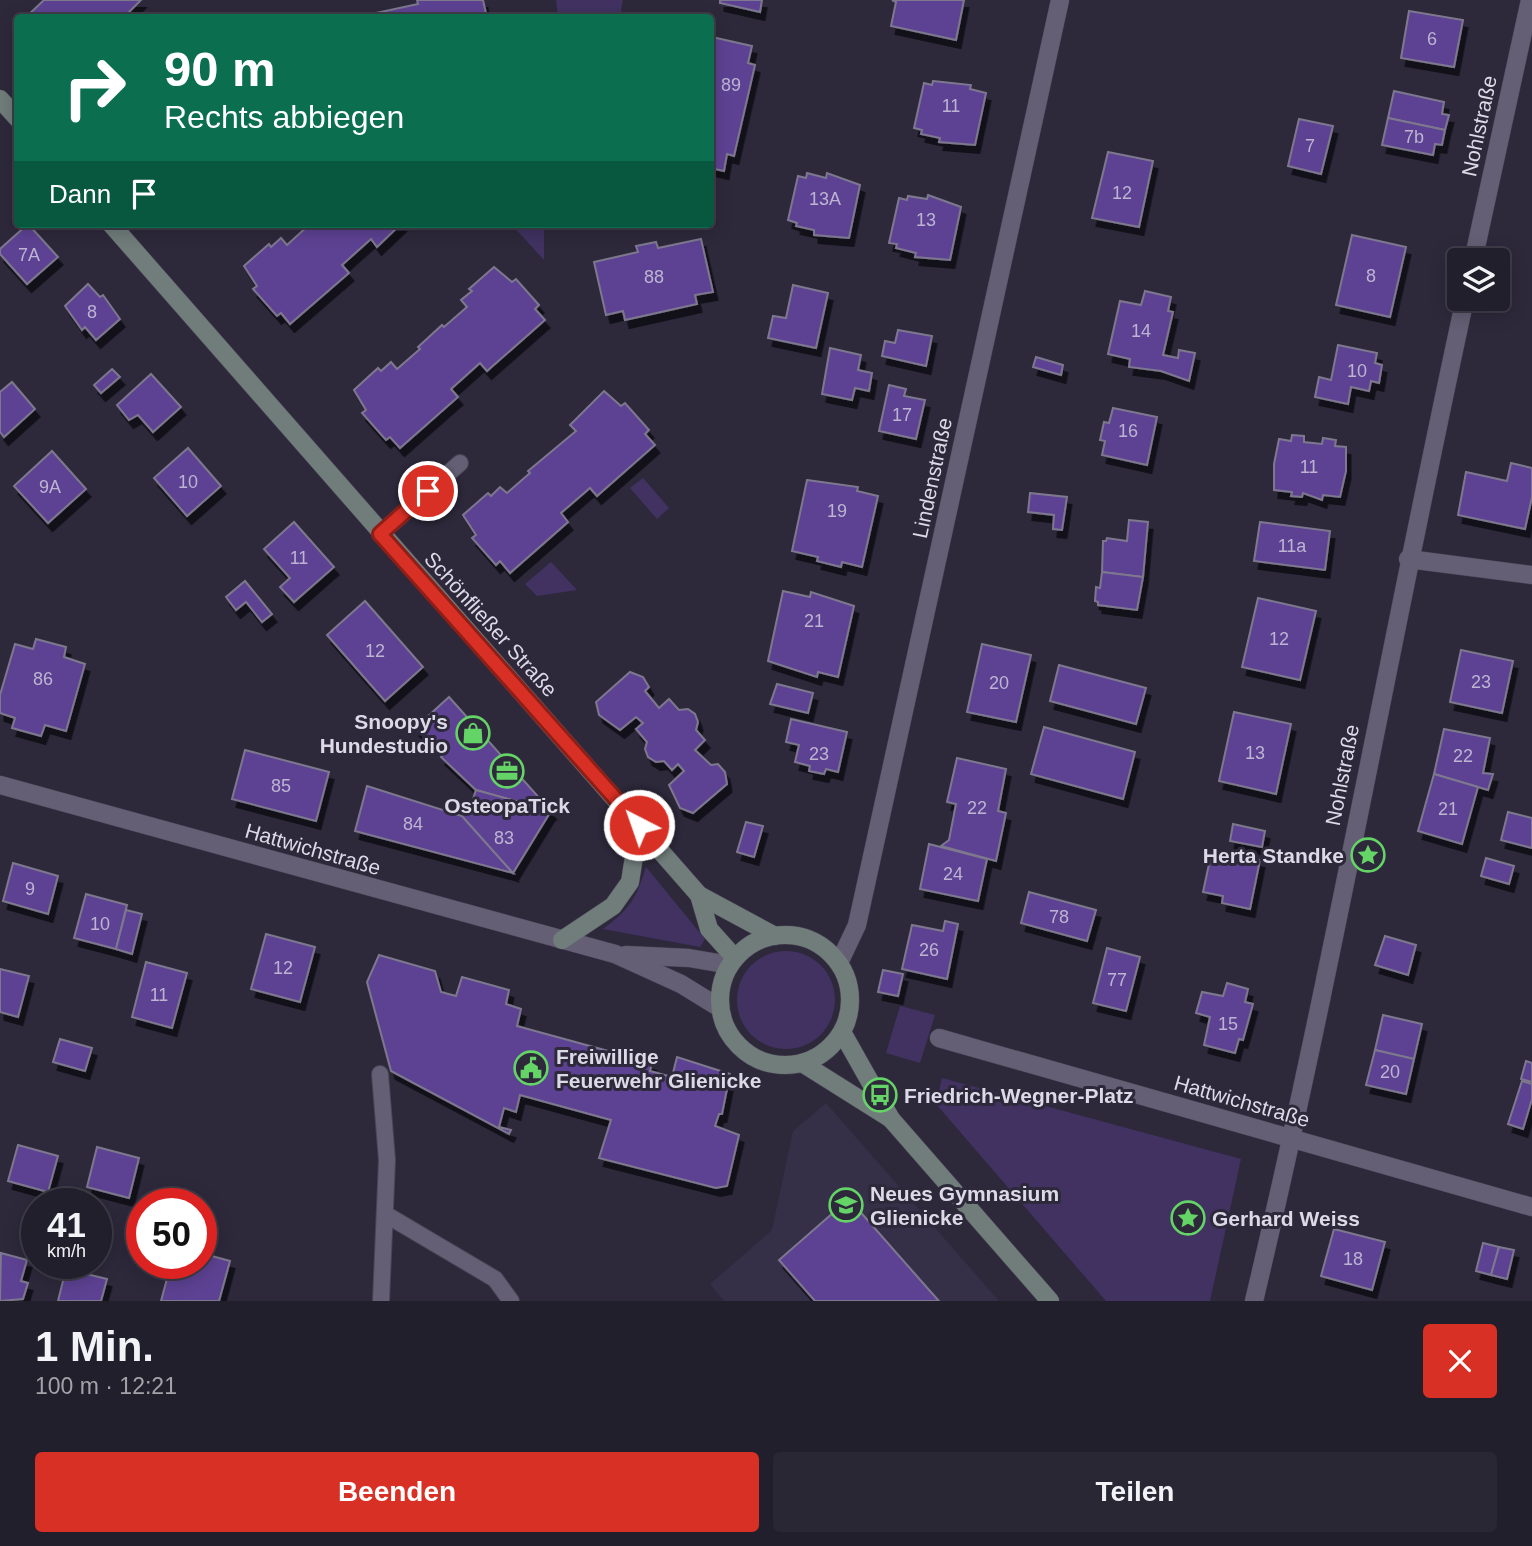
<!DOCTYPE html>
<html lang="de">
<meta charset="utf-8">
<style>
body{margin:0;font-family:Arial,sans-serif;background:#2a2734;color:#f1f3f6;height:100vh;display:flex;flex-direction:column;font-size:26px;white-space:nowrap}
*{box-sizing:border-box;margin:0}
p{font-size:23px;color:#a2a2a9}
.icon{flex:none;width:38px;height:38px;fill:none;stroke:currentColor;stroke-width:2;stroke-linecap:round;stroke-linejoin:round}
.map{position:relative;height:1301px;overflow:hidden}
.details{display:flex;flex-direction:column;background:#221f2c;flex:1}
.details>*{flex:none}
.hud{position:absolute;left:14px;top:14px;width:700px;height:214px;border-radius:7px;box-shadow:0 4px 18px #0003,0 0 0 2px #3f3d48;background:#0b6e4f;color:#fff;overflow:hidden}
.controls{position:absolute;left:1447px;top:248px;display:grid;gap:14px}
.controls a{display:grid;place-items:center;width:63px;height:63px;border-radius:7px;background:#221f2c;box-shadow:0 4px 18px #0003,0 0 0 2px #3f3d48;font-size:35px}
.speed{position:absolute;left:21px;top:1188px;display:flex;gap:14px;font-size:35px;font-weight:700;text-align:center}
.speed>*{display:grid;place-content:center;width:91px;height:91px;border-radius:50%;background:#221f2c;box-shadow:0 4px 18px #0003,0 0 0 2px #3f3d48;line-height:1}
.speed small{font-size:18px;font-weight:400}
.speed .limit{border:10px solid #d22;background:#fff;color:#111}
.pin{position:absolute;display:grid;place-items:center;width:60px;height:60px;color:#fff;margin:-30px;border:4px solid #fff;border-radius:50%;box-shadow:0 2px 7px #0007}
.me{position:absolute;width:77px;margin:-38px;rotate:319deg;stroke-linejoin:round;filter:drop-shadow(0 0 5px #0008)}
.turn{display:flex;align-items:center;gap:24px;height:147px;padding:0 35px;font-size:32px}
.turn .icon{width:91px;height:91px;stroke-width:2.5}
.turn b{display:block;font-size:49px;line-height:60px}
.then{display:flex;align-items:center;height:66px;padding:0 35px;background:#0003;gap:14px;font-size:26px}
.round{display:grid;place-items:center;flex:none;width:74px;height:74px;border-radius:7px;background:#2a2734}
.summary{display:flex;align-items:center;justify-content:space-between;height:119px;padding:0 35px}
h1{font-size:42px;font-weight:700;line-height:52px}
.cta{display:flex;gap:14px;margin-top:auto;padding:14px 35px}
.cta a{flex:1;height:80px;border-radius:7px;background:#d93025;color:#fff;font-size:28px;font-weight:700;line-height:80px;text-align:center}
.cta a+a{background:#2a2734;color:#f1f3f6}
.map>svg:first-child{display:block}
.built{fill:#352f47}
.green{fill:#413262}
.building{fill:#5d4293;stroke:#7d788e;stroke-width:2;filter:url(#shadow)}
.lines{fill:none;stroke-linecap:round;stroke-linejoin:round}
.service-casing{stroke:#4a4555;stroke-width:18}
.minor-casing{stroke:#4a4555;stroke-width:19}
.secondary-casing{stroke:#4a4555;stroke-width:19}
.service{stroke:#645f74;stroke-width:16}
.minor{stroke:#645f74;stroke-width:18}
.secondary{stroke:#707d7b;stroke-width:18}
.route-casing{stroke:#8d1f18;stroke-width:18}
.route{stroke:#d93025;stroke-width:12}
.labels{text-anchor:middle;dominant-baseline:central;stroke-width:6;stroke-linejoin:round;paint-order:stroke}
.number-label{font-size:18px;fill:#bdb4d2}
.street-label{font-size:21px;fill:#dddae7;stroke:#2d293b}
.poi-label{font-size:21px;font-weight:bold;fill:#dddae7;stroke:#2d293b;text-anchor:start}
</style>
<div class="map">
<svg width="1532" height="1301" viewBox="0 0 1532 1301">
<defs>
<filter id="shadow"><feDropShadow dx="4.5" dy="8" stdDeviation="0" flood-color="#0009"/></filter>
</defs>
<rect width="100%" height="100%" fill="#2d293b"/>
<polygon class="built" points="826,1103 999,1301 724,1301 710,1284 772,1230 793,1131"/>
<g class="green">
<polygon points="556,0 623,0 620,17 558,17"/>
<polygon points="511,224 544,224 544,260"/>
<polygon points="643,478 669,508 657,519 630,488"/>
<polygon points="551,562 577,590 537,596 525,584"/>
<path d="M 646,867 L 705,939 L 700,947 L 603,929 C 630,909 636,899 646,867 Z"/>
<circle cx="786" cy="1000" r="49"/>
<polygon points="900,1006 935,1015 920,1063 886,1053"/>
<polygon points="942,1078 1241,1159 1210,1301 1106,1301 936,1104"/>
</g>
<g class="building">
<polygon points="44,0 141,0 123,18 25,18"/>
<polygon points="417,0 483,0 487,18 377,18 376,13 418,4"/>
<polygon points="720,0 762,0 760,12 720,3"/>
<polygon points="964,0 956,40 891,26 896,2 892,0"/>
<polygon points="1409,11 1463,20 1454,67 1401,58"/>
<polygon points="712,37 752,46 748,63 755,65 734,156 727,154 724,171 710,168"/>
<polygon points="933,81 971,85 970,89 986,93 975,145 939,142 940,138 921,134 922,130 914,128 924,83 932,85"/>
<polygon points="1394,91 1444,102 1442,114 1449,115 1445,130 1388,118"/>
<polygon points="1388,118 1445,130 1442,145 1435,144 1433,155 1382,145"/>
<polygon points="1299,119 1333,126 1321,174 1288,166"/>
<polygon points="1108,152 1153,161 1139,227 1092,218"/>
<polygon points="807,173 826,178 827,173 860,185 849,238 814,235 814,230 796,226 797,223 788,220 798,176 806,178"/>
<polygon points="928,195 961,207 950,260 915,257 916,253 896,248 897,244 889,243 899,198 907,200 908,196 927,199"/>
<polygon points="28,224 58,257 27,284 0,254 0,249"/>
<polygon points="310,224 401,224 377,247 371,239 342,265 349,273 290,324 281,313 277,316 253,289 257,286 244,266 269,244 271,247 281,238 287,245"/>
<polygon points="1352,235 1406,247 1390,317 1336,305"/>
<polygon points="701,239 713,292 695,295 697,304 625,320 623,311 606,315 594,262 638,252 636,246 656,242 658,248"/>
<polygon points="494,267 512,282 516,279 539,305 535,309 545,320 487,371 480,363 451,389 458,397 400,448 390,437 386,440 362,413 366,410 354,390 378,368 381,371 391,362 397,369 420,349 418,347 442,325 444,327 467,307 461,300 472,291 469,289"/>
<polygon points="88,284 100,297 103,295 120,319 96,340 85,327 82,330 65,306"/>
<polygon points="793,285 828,293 816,348 768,338 773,316 786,318"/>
<polygon points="1145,291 1171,297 1168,311 1173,312 1163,355 1178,358 1179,350 1195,353 1189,381 1161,371 1129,367 1130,359 1108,354 1120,301 1141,305"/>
<polygon points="898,330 932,336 926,366 882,356 885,341 895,343"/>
<polygon points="1338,345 1377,353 1375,363 1382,365 1379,383 1371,381 1369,391 1351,387 1348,404 1315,397 1319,377 1331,380"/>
<polygon points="830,348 861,355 858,370 872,373 869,391 855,388 852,400 822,394"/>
<polygon points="1036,357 1063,365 1061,375 1033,367"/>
<polygon points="112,369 120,377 101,393 94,385"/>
<polygon points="151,374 181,407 153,432 138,415 129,420 117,405"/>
<polygon points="12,382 35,409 4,437 0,432 0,392"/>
<polygon points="889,385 906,389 904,396 925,400 916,439 879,431"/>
<polygon points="604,391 621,406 625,403 649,430 645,434 655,445 597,496 590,488 561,513 568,522 510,573 500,561 496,565 472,538 476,535 463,515 488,493 491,496 500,487 507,493 530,473 528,471 576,431 570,425"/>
<polygon points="1113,408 1157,417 1147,465 1102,455 1105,441 1100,440 1104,422 1109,423"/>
<polygon points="1292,435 1304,436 1304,442 1322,444 1323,438 1336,440 1335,446 1346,447 1346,471 1340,497 1323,495 1322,500 1303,493 1302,497 1291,496 1292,492 1274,490 1274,464 1279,439 1291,441"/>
<polygon points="188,448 221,486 187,516 154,478"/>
<polygon points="52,451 86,489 48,523 14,486"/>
<polygon points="1511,463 1532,468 1532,497 1525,529 1458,515 1466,472 1507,481"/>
<polygon points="807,480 858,487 857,491 878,496 862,567 842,562 841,567 817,561 818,557 792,551"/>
<polygon points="1030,493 1067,497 1062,530 1053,529 1054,515 1028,512"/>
<polygon points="1129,520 1148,522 1143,577 1102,572 1103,541 1106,541 1107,538 1127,541"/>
<polygon points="294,522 334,567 294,602 280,587 290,578 264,549"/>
<polygon points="1260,522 1330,531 1325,570 1254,561"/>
<polygon points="1102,572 1143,577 1137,610 1098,605 1098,602 1095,601 1096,587 1100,588"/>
<polygon points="245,581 272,614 262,622 246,602 236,610 226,597"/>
<polygon points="783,591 810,597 811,592 854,606 838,677 818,672 817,677 768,661"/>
<polygon points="1258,598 1316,611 1300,680 1242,667"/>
<polygon points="365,601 423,667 385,701 327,635"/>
<polygon points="36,639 66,647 64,657 85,664 66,731 45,725 41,736 12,728 15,718 0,713 0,695 15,644 33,649"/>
<polygon points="982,644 1031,655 1016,722 967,712"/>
<polygon points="1461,650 1513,661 1502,713 1450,702"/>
<polygon points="1059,665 1146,688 1136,724 1050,701"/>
<polygon points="630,672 643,677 649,687 645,691 659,708 669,699 679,710 688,709 695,714 698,722 696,730 705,740 695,750 711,765 718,764 725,772 727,784 693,813 680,808 669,785 684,771 678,764 672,770 664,761 656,762 648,757 645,749 647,742 636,729 643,723 636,717 620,730 599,715 596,702"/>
<polygon points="777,684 813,693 808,713 770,704"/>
<polygon points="449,697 551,811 476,790 441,757 444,754 415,728"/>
<polygon points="1234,712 1291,724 1276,794 1219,781"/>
<polygon points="791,719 847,732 838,772 826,769 824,774 809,771 810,766 795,762 799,745 786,742"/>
<polygon points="1044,727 1135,752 1123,799 1031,774"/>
<polygon points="1444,729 1490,738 1483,773 1493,774 1488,790 1434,774"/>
<polygon points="245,750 329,772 316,821 232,799"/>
<polygon points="957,758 1006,769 998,811 1006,813 996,861 941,846 949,840 956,804 947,802"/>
<polygon points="1434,774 1478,787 1462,844 1418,831"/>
<polygon points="367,786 462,816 513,873 355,831"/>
<polygon points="476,790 551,811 513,873 462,816 471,805"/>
<polygon points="1508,812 1532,818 1532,848 1501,840"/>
<polygon points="746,822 763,826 754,857 737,852"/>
<polygon points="1233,824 1265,831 1262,847 1230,841"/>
<polygon points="929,844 987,859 978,901 920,889"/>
<polygon points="1212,850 1260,860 1250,909 1222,903 1223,896 1203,892"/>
<polygon points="1486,858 1514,866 1509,884 1481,876"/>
<polygon points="13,863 58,876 48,914 3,901"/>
<polygon points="1029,892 1096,910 1087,941 1021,923"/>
<polygon points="86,894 127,905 116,949 74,938"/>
<polygon points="126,910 142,914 132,954 116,949"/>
<polygon points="945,921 958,924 947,979 902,969 912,925 943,931"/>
<polygon points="266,934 315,947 300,1002 251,989"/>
<polygon points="1385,936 1416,945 1408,975 1375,965"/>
<polygon points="1107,948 1140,957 1126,1011 1093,1003"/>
<polygon points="379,955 435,971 441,992 456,996 462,977 509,990 506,1004 521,1009 517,1026 652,1063 650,1071 672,1077 677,1057 730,1074 722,1114 719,1114 715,1126 739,1135 727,1186 716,1188 599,1158 611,1120 520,1095 516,1112 504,1108 499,1127 511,1130 509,1134 391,1071 367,982"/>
<polygon points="146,962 187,973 172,1028 132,1017"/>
<polygon points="0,969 29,976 18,1017 0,1012"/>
<polygon points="883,970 903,974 898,996 878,992"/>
<polygon points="1227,983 1248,989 1245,1002 1253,1004 1243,1040 1239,1039 1235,1053 1204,1045 1210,1017 1196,1013 1202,992 1223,996"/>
<polygon points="1383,1015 1422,1024 1414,1059 1375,1050"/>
<polygon points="60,1039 92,1048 85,1071 53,1062"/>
<polygon points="1375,1050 1414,1059 1406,1094 1366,1085"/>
<polygon points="1526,1061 1532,1063 1532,1082 1521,1079"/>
<polygon points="1522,1081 1532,1084 1532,1099 1523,1129 1508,1124"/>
<polygon points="18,1145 58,1156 48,1192 8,1181"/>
<polygon points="97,1147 139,1158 129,1198 87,1187"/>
<polygon points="849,1199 930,1291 939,1301 815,1301 779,1260"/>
<polygon points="1334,1229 1385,1242 1372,1290 1321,1276"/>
<polygon points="1483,1243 1499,1247 1491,1275 1476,1271"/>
<polygon points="1499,1247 1514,1250 1507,1279 1491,1275"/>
<polygon points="1,1253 27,1260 21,1281 28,1283 23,1299 0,1301"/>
<polygon points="201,1253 230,1261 219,1301 161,1301 171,1264 201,1264"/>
<polygon points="66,1269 107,1279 101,1301 58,1301"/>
</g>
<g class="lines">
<defs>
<g id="service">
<polyline points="380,534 460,463"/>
<polyline points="380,1074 387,1160 381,1301"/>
<polyline points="385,1214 495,1279 511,1301"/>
</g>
<g id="minor">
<polyline points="1473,261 1530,0"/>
<polyline points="1408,559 1532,575"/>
<polyline points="0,785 615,954 681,984 720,1008"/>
<polyline points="626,955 689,958 730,965"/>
<polyline points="839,963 857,925 1060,0"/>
<polyline points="939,1038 1532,1207"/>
<path d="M 1254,1301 C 1333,969 1392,633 1465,299"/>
</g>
<g id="secondary">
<polyline points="0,99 18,119"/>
<polyline points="111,224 699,895 775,936"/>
<polyline points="699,895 709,929 735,958"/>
<circle cx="785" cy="1000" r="65"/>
<polyline points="562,940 613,906 630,882 639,825"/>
<polyline points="842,1032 891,1119"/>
<polyline points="802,1063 891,1119 1050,1301"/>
</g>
</defs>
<use href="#service" class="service-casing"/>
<use href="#minor" class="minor-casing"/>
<use href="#secondary" class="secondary-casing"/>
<use href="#service" class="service"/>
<use href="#minor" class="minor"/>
<use href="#secondary" class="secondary"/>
</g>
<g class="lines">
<defs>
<polyline id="route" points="428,491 380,534 639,825"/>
</defs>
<use href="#route" class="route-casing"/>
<use href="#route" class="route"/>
</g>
<defs>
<symbol id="shop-ring" viewBox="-11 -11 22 22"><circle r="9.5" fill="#2d293b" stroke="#65d467" stroke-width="1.5"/><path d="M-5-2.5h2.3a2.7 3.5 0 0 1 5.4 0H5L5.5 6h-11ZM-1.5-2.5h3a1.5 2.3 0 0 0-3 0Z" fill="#65d467"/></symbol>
<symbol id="office-ring" viewBox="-11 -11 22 22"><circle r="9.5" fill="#2d293b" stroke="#65d467" stroke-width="1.5"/><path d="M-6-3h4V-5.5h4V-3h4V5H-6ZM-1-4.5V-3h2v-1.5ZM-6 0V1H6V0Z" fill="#65d467"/></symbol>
<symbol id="sight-ring" viewBox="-11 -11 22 22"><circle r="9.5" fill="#2d293b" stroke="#65d467" stroke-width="1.5"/><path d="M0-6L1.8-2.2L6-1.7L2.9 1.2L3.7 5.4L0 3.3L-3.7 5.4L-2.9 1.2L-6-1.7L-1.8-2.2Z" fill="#65d467"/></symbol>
<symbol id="civic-ring" viewBox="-11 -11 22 22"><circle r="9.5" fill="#2d293b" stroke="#65d467" stroke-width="1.5"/><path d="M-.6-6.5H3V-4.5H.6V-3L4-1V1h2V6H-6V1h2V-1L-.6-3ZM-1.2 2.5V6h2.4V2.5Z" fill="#65d467"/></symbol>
<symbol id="bus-ring" viewBox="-11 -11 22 22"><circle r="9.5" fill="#2d293b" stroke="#65d467" stroke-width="1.5"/><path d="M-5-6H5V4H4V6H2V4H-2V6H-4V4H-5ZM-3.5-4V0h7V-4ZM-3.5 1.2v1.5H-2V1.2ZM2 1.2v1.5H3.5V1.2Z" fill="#65d467"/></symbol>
<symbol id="school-ring" viewBox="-11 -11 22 22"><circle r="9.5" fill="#2d293b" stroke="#65d467" stroke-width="1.5"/><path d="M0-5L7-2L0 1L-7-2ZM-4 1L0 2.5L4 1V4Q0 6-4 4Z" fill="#65d467"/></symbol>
</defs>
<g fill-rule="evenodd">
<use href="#shop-ring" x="454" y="714" width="38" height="38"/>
<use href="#office-ring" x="488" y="752" width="38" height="38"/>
<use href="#sight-ring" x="1349" y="836" width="38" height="38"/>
<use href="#civic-ring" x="512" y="1049" width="38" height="38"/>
<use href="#bus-ring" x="861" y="1076" width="38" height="38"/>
<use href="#school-ring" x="827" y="1186" width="38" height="38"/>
<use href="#sight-ring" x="1169" y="1199" width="38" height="38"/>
</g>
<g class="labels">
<g class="number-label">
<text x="1432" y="39">6</text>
<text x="731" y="85">89</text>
<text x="951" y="106">11</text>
<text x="1414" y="137">7b</text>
<text x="1310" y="146">7</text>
<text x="1122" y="193">12</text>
<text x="825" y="199">13A</text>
<text x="926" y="220">13</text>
<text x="29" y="255">7A</text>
<text x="1371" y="276">8</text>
<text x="654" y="277">88</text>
<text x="92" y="312">8</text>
<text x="1141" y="331">14</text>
<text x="1357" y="371">10</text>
<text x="902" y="415">17</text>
<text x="1128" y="431">16</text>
<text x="1309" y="467">11</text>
<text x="188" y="482">10</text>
<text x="50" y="487">9A</text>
<text x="837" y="511">19</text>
<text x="1292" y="546">11a</text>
<text x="299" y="558">11</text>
<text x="814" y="621">21</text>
<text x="1279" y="639">12</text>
<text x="375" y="651">12</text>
<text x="43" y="679">86</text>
<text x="1481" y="682">23</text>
<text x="999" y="683">20</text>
<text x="1255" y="753">13</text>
<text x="819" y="754">23</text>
<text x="1463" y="756">22</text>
<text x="281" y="786">85</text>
<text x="977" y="808">22</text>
<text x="1448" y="809">21</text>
<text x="413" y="824">84</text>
<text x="504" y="838">83</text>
<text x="953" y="874">24</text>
<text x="30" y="889">9</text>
<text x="1059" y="917">78</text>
<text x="100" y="924">10</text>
<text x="929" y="950">26</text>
<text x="283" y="968">12</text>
<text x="1117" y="980">77</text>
<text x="159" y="995">11</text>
<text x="1228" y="1024">15</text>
<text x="1390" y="1072">20</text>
<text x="1353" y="1259">18</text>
</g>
<g class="street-label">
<text transform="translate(1479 126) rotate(-78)">Nohlstraße</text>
<text transform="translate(932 478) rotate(-78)">Lindenstraße</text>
<text transform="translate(491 624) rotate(48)">Schönfließer Straße</text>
<text transform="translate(1342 775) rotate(-79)">Nohlstraße</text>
<text transform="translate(313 849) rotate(16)">Hattwichstraße</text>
<text transform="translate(1242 1101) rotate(16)">Hattwichstraße</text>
</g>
<g class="poi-label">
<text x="448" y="721" text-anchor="end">Snoopy's<tspan x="448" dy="24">Hundestudio</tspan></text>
<text x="507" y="805" text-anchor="middle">OsteopaTick</text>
<text x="1344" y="855" text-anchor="end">Herta Standke</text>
<text x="556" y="1056">Freiwillige<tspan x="556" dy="24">Feuerwehr Glienicke</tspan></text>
<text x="904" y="1095">Friedrich-Wegner-Platz</text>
<text x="870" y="1193">Neues Gymnasium<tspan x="870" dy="24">Glienicke</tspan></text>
<text x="1212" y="1218">Gerhard Weiss</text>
</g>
</g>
</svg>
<div class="controls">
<a><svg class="icon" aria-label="layers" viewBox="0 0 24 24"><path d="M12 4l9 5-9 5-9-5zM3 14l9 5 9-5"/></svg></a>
</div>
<div class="speed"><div>41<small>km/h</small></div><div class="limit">50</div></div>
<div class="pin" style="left:428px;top:491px;background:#d93025"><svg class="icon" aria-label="arrive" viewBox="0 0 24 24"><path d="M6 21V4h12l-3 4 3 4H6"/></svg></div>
<svg class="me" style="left:639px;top:825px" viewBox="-20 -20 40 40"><circle r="17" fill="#d93025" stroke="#fff" stroke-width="3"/><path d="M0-11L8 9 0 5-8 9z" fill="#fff"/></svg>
<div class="hud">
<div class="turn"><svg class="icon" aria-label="right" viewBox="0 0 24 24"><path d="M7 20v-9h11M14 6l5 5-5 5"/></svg><div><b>90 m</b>Rechts abbiegen</div></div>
<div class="then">Dann<svg class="icon" aria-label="arrive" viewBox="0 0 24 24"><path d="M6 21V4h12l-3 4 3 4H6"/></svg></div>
</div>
</div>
<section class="details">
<div class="summary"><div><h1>1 Min.</h1><p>100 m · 12:21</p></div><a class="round" style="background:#d93025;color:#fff"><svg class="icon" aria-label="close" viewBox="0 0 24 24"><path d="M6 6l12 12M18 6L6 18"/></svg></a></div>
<div class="cta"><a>Beenden</a><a>Teilen</a></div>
</section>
